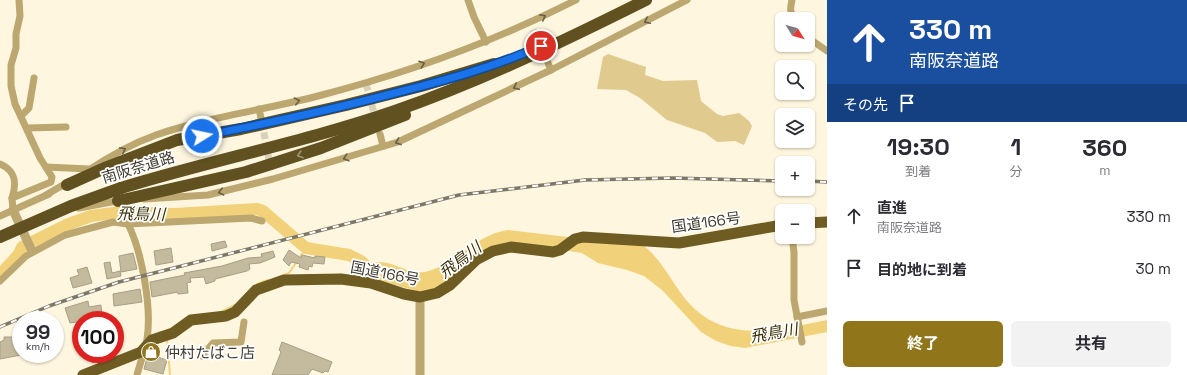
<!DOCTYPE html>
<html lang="ja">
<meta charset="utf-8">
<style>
body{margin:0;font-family:"Space Grotesk","Noto Sans JP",sans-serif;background:#f2f2f3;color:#2b2b33;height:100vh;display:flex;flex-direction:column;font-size:15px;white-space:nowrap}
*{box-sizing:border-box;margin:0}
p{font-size:13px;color:#7c7c81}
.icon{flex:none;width:22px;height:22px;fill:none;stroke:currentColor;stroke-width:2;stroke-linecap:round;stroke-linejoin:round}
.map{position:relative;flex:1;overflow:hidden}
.sheet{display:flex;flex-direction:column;background:#fff;width:360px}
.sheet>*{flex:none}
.guide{background:#1a4fa0;color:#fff;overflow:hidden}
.needle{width:26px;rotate:127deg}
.buttons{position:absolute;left:775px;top:12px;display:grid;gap:8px}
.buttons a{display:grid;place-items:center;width:40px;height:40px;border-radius:6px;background:#fff;box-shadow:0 1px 3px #0004;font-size:20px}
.speed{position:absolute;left:12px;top:311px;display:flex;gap:8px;font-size:20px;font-weight:700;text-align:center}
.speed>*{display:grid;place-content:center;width:52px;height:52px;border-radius:50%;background:#fff;box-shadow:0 1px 3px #0004;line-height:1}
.speed small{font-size:10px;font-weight:400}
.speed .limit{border:6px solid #d22;background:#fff;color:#111}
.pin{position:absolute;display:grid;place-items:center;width:34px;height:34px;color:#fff;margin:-17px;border:2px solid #fff;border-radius:50%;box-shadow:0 1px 4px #0007}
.me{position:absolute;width:44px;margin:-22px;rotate:80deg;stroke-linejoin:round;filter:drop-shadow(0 0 3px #0008)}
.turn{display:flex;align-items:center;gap:14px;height:84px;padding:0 16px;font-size:18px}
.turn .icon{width:52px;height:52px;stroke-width:2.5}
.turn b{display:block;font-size:28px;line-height:34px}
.then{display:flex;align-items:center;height:38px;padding:0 16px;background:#0003;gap:8px;font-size:15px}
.eta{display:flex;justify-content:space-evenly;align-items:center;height:68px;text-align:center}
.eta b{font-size:24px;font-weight:700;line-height:28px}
.primary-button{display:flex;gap:8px;margin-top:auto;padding:8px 16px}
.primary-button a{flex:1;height:46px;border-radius:6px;background:#90751b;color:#fff;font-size:16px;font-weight:700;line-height:46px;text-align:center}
.primary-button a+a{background:#f2f2f3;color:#2b2b33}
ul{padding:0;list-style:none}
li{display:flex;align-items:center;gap:12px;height:52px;padding:0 16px}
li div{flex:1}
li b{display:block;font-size:15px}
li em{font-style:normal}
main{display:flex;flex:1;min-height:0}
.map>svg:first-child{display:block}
.green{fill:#e0ca8d}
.water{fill:#f1d27a}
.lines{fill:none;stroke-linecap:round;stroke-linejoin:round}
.stream{stroke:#f1d27a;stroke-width:2}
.river{stroke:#f1d27a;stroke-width:12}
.building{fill:#c4ba9e;stroke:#a89e84}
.minor-tunnel{stroke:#d8d0bb;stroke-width:7;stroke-dasharray:7 3.5;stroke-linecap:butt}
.minor{stroke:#bba76f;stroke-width:7}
.tertiary{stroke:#bba76f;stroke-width:9}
.trunk{stroke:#6e5c22;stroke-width:11}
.motorway{stroke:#615120;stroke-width:12}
.rail-casing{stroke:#7c7767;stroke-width:3.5}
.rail{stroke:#fff;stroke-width:2;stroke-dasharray:6;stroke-linecap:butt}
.motorway-bridge{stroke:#615120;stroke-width:12}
.oneway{stroke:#6a6045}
.oneway2{stroke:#a09779}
.route-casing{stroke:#114b97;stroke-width:10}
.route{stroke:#1a73e8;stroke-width:7}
.labels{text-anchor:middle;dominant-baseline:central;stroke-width:3.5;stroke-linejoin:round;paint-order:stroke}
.street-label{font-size:15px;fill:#3e3a2e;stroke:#fff}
.poi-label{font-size:15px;fill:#3e3a2e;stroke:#fff;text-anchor:start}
.water-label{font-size:16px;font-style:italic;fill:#392d05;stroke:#fff}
</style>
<main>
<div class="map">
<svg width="827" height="375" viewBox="0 0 827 375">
<rect width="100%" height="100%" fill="#fef6de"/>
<polygon class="green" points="608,54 646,67 645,75 663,81 697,80 701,101 717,114 723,116 739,113 749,121 752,126 744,145 735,141 717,142 705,133 667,120 640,98 626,90 597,89 603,57"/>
<path class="water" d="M 508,230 L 644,246 C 662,260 672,283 687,301 C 725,345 778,330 827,320 L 827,332 L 745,348 L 731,346 L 716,341 L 701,332 L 662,290 L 644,276 L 627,270 L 598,263 L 582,253 L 517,243 L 431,290 L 421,292 L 349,273 C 357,270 369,263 378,262 C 394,261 412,277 429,271 C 458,262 477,234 508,230 Z"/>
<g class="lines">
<g class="stream">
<polyline points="284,275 289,273 306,248"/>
<polyline points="257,284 268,280"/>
<polyline points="223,311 235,305"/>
<polyline points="167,338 170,375"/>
</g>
<polyline class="river" points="0,275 19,254 22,247 66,225 91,216 121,212 175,214 257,209 263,211 306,248 349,255 361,261 369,269 381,272"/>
</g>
<g class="building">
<polygon points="225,241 227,247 212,251 211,244"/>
<polygon points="171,248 173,262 156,265 154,251"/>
<polygon points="289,250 301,258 302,255 315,258 315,256 325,257 324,264 313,263 312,267 309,266 308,270 299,267 300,264 291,262 289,266 283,260"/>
<polygon points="273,251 275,257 260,263 249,264 250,269 247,271 215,279 215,281 206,284 204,277 190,278 191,282 187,283 188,293 178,294 178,292 152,297 150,282 185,275 184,273 222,266 248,258 262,257 261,254"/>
<polygon points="133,253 137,269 121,272 119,256"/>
<polygon points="110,262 112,273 120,271 121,276 107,279 104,263"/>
<polygon points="87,267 92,283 73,288 70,278 79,275 77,270"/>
<polygon points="140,289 142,302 114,306 113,294"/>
<polygon points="88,301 89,307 101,305 102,318 70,323 65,308"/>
<polygon points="4,337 21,337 21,355 0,359 0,342 4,340"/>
<polygon points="282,342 332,362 328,372 325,371 323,373 312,369 308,375 272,375 281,352 279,350"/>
<polygon points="153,349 156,350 154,356 167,360 163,374 144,369 148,354"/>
</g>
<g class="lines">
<g class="minor-tunnel">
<polyline points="533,30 543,53"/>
<polyline points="366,84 376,120"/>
<polyline points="262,122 271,171"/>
</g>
<g class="minor">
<polyline points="468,0 474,17 486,42"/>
<path d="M 792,0 C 790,9 789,13 797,19"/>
<polyline points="808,34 810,39 827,51"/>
<polyline points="546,58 551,70"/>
<polyline points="259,109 261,118"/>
<polyline points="21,116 29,108 34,78"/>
<polyline points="27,128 66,127"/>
<polyline points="380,134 383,146"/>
<path d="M 0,164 C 16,171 17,183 12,198"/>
<polyline points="46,167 89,169"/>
<path d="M 86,172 C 108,157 131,144 156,135 C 208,117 264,110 318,96 C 407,73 494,42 576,0"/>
<polyline points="46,195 68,182"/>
<polyline points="144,199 208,195 273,179 398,142 551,70 687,0"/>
<polyline points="79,208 122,200"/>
<polyline points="13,210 12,198 51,182 52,177 40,158 15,104 11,86 11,65 16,48 16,34 20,16 19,0"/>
<polyline points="0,216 49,194"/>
<path d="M 128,224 C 142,252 152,308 147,339 C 145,351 140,363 137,375"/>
<polyline points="792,237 794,252 794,300 802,342"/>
<polyline points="0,281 26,256 65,235 113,222 128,224 251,218 262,221"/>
<polyline points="797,317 827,311"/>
<polyline points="202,356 213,343 241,342 244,322"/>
</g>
<g class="tertiary">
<polyline points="13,210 32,251"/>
<polyline points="420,297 420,375"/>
</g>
<g class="trunk">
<polyline points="808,223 827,222"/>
<polyline points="83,375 141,352 152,340 173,333 191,320 226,316 235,312 256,290 284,280 341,279 371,283 404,294 420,297 437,293 450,285 476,260 493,251 511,247 553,252 560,250 575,239 583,237 679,243 782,225"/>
</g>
<g class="motorway">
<polyline points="67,185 107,167 177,140 241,129 346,105 421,86 494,64"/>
<path d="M 121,188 C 212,160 305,142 395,111 C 481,81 564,41 646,0"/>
<polyline points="118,201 246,172 321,148 405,115"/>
</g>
<defs>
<g id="rail">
<polyline points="808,181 827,182"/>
<polyline points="0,327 49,306 119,282 459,195 585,180 673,178 782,181"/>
</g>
</defs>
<use href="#rail" class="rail-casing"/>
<use href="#rail" class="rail"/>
<polyline class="motorway-bridge" points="0,237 71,206 121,188"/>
</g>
<defs><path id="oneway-chevron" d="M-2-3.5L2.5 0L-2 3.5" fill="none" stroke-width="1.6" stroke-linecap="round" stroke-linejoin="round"/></defs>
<g class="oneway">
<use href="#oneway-chevron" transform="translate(543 17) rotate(-27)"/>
<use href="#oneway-chevron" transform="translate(647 21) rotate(153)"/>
<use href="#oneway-chevron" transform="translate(422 64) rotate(-19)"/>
<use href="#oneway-chevron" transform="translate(516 87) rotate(155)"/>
<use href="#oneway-chevron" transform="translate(297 101) rotate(-13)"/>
<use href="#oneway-chevron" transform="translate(398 142) rotate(160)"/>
<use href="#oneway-chevron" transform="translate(123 150) rotate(-26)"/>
<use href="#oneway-chevron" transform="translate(346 158) rotate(163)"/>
<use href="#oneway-chevron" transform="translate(221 192) rotate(167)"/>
</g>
<use class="oneway2" href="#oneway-chevron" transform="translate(300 155) rotate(162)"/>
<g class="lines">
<defs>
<path id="route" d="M 202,136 C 264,124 326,111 387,95 C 439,82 492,68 541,46"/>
</defs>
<use href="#route" class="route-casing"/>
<use href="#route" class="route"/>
</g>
<defs>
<symbol id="shop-disc" viewBox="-11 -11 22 22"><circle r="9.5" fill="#90751b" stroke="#fff"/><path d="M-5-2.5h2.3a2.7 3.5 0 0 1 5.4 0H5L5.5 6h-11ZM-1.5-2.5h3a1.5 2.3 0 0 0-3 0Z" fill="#fff"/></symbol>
</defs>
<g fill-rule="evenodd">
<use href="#shop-disc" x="140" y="341" width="22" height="22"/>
</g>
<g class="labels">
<g class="street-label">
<text transform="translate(138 167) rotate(-17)">南阪奈道路</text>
<text transform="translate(706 222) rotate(-8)">国道166号</text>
<text transform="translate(385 273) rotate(11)">国道166号</text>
</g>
<g class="poi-label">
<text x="165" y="352">仲村たばこ店</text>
</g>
<g class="water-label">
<text transform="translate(141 214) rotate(1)">飛鳥川</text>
<text transform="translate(460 260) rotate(-37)">飛鳥川</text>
<text transform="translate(774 333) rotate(-10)">飛鳥川</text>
</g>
</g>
</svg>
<div class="buttons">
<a><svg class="needle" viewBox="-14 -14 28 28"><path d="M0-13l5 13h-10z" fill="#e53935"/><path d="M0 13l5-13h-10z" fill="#7c7c81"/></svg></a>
<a><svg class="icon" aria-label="search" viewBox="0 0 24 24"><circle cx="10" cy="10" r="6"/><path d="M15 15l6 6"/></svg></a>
<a><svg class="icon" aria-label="layers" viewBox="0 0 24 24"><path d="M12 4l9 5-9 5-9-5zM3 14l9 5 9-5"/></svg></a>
<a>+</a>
<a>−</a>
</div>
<div class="speed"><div>99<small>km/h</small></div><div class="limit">100</div></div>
<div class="pin" style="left:541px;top:46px;background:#d93025"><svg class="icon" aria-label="arrive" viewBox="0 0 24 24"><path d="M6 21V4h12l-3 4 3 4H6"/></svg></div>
<svg class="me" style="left:202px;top:136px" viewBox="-20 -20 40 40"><circle r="17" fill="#1a73e8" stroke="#fff" stroke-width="3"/><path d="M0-11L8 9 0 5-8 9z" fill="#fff"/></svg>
</div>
<section class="sheet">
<div class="guide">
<div class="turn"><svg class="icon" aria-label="ahead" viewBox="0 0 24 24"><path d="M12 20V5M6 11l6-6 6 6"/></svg><div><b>330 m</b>南阪奈道路</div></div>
<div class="then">その先<svg class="icon" aria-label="arrive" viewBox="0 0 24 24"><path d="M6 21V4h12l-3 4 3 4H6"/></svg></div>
</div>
<div class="eta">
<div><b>19:30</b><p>到着</p></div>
<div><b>1</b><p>分</p></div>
<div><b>360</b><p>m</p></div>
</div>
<ul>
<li><svg class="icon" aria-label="ahead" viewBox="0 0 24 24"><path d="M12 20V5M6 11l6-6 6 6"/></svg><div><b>直進</b><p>南阪奈道路</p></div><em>330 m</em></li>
<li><svg class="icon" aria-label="arrive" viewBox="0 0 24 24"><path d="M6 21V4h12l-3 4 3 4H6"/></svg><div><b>目的地に到着</b></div><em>30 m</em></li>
</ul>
<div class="primary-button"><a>終了</a><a>共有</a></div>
</section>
</main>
